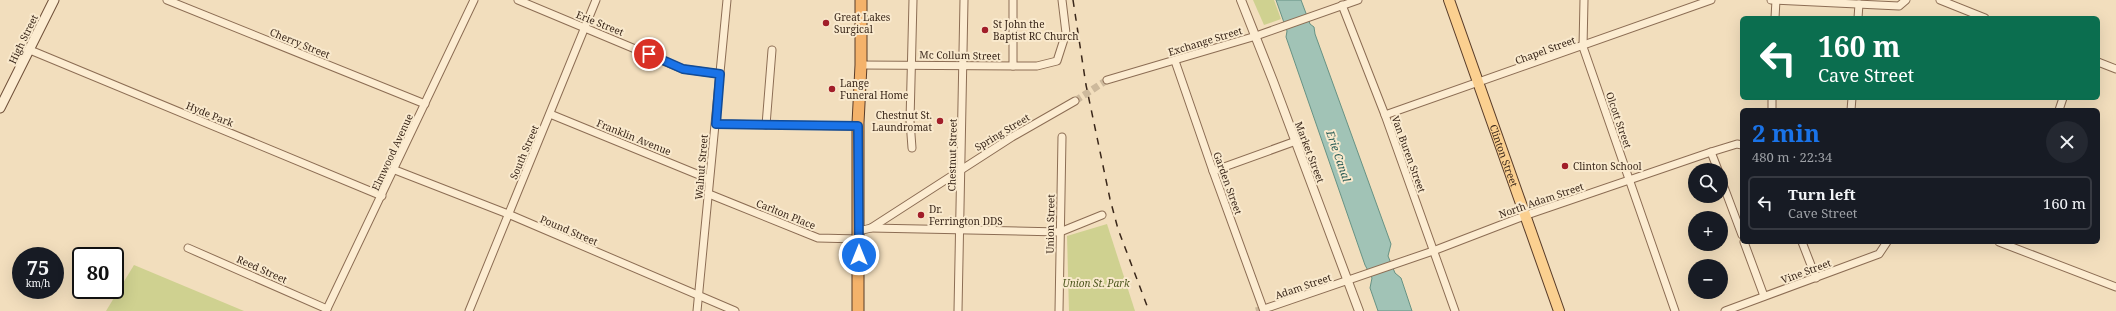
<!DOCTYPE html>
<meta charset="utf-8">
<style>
body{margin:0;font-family:"Noto Serif",serif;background:#242831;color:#f1f3f6;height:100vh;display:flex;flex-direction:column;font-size:15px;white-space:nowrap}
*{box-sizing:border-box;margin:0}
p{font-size:13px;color:#9ea1a6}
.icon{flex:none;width:22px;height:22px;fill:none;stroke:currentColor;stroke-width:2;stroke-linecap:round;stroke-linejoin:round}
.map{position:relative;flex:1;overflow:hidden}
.side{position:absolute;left:1740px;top:108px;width:360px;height:136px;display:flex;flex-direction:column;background:#171b24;border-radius:6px;box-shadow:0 4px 16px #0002}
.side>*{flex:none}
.hud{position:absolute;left:1740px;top:16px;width:360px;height:84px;border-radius:6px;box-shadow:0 4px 16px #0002;background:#0b6e4f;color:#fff;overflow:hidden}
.tools{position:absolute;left:1688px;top:163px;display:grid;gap:8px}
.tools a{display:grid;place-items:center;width:40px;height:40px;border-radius:50%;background:#171b24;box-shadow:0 4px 16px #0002;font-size:20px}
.speed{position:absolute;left:12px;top:247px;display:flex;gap:8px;font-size:20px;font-weight:700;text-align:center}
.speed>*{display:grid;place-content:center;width:52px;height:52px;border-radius:50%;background:#171b24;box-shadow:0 4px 16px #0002;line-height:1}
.speed small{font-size:10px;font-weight:400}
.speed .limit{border:2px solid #111;border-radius:6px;background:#fff;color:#111}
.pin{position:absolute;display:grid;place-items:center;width:34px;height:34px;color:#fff;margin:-17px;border:2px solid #fff;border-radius:50%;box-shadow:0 1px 4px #0007}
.me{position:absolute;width:44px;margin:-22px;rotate:0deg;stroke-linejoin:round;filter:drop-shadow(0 0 3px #0008)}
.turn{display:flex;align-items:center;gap:14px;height:84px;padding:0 12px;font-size:18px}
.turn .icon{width:52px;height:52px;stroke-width:2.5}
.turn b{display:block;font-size:28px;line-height:34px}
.round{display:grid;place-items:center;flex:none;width:42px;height:42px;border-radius:21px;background:#242831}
.headline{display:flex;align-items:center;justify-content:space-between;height:68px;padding:0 12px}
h1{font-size:24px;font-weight:700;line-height:30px;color:#1a73e8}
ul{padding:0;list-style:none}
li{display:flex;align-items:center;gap:12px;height:54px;margin:0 8px 6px;padding:0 4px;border:2px solid #363941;border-radius:6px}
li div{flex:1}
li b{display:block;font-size:15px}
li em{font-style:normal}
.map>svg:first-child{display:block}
.green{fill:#cfd190}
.water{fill:#a1c3b6;stroke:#679284}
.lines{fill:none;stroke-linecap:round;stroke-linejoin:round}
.minor-tunnel{stroke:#cdb99c;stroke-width:7;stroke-dasharray:7 3.5;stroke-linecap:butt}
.minor-casing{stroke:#8c6d54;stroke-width:9}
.tertiary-casing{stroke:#8c6d54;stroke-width:10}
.secondary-casing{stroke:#6e4e37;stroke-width:11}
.primary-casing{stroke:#593c29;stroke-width:12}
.trunk-casing{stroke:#593c29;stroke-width:13}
.minor{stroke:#fcecd1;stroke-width:7}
.tertiary{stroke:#fcecd1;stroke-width:8}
.secondary{stroke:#fcecd1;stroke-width:9}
.primary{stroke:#fbd090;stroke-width:10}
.trunk{stroke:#f4b26a;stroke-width:11}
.rail{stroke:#3a271a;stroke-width:1.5;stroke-dasharray:7 7;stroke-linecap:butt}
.route-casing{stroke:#114b97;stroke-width:10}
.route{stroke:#1a73e8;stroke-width:7}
.poi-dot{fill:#a11e29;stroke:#f9e9cd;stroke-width:1.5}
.labels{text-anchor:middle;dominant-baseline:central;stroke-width:4;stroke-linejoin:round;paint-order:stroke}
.poi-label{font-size:10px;fill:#3a271a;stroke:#f9e9cd;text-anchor:start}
.street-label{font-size:10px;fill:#3a271a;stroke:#f9e9cd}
.park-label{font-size:10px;font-style:italic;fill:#4f581f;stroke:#f9e9cd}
.water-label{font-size:11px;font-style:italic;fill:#285b54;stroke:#f9e9cd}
</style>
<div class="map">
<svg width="2116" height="311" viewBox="0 0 2116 311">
<rect width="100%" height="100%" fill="#f2debd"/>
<g class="green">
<polygon points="1253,0 1274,0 1281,19 1264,25"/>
<polygon points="1107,224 1135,311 1069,311 1067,236"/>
<polygon points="134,265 244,311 106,311"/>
</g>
<polygon class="water" points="1276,0 1301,0 1310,24 1314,27 1315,34 1391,244 1388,256 1395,273 1401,278 1412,311 1378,311 1370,288 1372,278 1365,265 1286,37 1287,31"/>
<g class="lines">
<g class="minor-tunnel">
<polyline points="1075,101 1107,80"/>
<polyline points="1256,311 1264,309"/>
</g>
<defs>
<g id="minor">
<polyline points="167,0 425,104"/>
<polyline points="518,0 683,69 720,74"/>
<polyline points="1584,0 1583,47 1675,311"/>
<polyline points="1771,0 1899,6 1906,0"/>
<polyline points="1940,0 1985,18"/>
<polyline points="1342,5 1385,115 1455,311"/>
<polyline points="1775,18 1776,0"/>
<polyline points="1858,18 1859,4"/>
<polyline points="30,50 382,196"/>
<polyline points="1175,61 1213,171 1264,311"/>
<polyline points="2098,62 2116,69"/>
<polyline points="861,65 1037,66 1057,61 1066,33 1062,0"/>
<polyline points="1013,66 1013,0"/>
<polyline points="1107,80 1256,36 1358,0"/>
<polyline points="1772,110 1772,98"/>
<polyline points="1851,110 1852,98"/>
<polyline points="2059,110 2063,98"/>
<polyline points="550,114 709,179"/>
<polyline points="1385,115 1711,0"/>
<polyline points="716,124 858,126"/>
<polyline points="766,125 772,50"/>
<polyline points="912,148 910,121 913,0"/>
<polyline points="1711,152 1718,170"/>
<polyline points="395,170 508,214 735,311"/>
<polyline points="1213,171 1296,141"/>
<polyline points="1721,179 1742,235"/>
<polyline points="709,194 818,238 859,239"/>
<polyline points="871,228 1060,232 1102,215"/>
<polyline points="859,231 871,228 1012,137 1075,101"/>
<polyline points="1744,242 1764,296"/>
<polyline points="1802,242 1816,278"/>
<polyline points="1999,242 2116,287"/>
<polyline points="188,248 327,309"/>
<polyline points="1264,309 1433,251 1524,216 1711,152 1737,144 1742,145"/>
<polyline points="326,311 474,0"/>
<polyline points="469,311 596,0"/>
<polyline points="697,311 727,0"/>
<polyline points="958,311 964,0"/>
<polyline points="1059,311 1062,137"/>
<polyline points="1725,311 1879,254 1887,242"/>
</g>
<polyline id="tertiary" points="1241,0 1273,81 1359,311"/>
<polyline id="secondary" points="0,108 54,0"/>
<g id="primary">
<path id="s1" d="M 1449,0 L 1559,311"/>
</g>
<polyline id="trunk" points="858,311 858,123 861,65 861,0"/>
</defs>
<use href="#minor" class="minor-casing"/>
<use href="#tertiary" class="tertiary-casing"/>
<use href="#secondary" class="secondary-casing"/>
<use href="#primary" class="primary-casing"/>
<use href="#trunk" class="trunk-casing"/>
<use href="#minor" class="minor"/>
<use href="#tertiary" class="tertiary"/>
<use href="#secondary" class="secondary"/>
<use href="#primary" class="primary"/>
<use href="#trunk" class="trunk"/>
<polyline class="rail" points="1073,0 1086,85 1110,199 1118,229 1149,311"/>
</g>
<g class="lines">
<defs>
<polyline id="route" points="649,54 683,69 720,74 716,124 858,126 859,255"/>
</defs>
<use href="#route" class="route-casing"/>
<use href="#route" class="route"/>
</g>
<g class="poi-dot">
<circle cx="826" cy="23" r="4"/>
<circle cx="985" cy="30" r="4"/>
<circle cx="832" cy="89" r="4"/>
<circle cx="940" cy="121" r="4"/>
<circle cx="1565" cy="166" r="4"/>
<circle cx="921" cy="215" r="4"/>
</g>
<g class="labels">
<g class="poi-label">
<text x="834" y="17">Great Lakes<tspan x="834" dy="12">Surgical</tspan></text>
<text x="993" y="24">St John the<tspan x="993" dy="12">Baptist RC Church</tspan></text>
<text x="840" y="83">Lange<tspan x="840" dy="12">Funeral Home</tspan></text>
<text x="932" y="115" text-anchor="end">Chestnut St.<tspan x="932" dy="12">Laundromat</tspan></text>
<text x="1573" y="166">Clinton School</text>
<text x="929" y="209">Dr.<tspan x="929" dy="12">Ferrington DDS</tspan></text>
</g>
<g class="street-label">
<text transform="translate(600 23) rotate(22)">Erie Street</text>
<text transform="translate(23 39) rotate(-64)">High Street</text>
<text transform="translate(1205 41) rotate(-17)">Exchange Street</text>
<text transform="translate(300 43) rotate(22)">Cherry Street</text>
<text transform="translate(1545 50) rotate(-20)">Chapel Street</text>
<text transform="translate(960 55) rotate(1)">Mc Collum Street</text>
<text transform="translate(210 114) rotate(22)">Hyde Park</text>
<text transform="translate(1619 120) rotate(71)">Olcott Street</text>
<text transform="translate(1002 132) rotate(-31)">Spring Street</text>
<text transform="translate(634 137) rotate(22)">Franklin Avenue</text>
<text transform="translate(392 152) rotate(-65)">Elmwood Avenue</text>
<text transform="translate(524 152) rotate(-67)">South Street</text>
<text transform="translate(1310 152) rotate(69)">Market Street</text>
<text transform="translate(1409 154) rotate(70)">Van Buren Street</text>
<text transform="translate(952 155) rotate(-89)">Chestnut Street</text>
<text stroke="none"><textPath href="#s1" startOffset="165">Clinton Street</textPath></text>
<text transform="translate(701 167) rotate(-85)">Walnut Street</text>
<text transform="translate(1228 183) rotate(70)">Garden Street</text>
<text transform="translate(1541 200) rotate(-19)">North Adam Street</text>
<text transform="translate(786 214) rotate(22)">Carlton Place</text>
<text transform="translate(1050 224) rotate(-89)">Union Street</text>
<text transform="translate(569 230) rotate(23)">Pound Street</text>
<text transform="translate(262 269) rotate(24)">Reed Street</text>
<text transform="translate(1806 271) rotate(-20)">Vine Street</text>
<text transform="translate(1303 286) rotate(-19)">Adam Street</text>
</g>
<g class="park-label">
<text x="1096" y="283">Union St. Park</text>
</g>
<g class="water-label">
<text transform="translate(1339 156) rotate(71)">Erie Canal</text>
</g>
</g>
</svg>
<div class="tools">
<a><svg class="icon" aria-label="search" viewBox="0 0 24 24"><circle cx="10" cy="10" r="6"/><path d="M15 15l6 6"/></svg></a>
<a>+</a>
<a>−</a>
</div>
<div class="speed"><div>75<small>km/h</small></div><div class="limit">80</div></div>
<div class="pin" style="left:649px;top:54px;background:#d93025"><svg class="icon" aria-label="arrive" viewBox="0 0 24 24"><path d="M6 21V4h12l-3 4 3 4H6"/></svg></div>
<svg class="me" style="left:859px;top:255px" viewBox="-20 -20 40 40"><circle r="17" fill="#1a73e8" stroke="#fff" stroke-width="3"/><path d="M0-11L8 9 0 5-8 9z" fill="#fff"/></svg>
<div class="hud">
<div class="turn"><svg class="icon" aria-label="left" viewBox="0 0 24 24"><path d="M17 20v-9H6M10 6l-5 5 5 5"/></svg><div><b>160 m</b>Cave Street</div></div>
</div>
<section class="side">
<div class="headline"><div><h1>2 min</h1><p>480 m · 22:34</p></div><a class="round"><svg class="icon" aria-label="close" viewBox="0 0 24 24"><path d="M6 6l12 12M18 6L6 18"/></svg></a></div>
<ul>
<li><svg class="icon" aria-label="left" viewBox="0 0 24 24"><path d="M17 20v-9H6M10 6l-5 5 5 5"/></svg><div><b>Turn left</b><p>Cave Street</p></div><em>160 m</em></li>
</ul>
</section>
</div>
